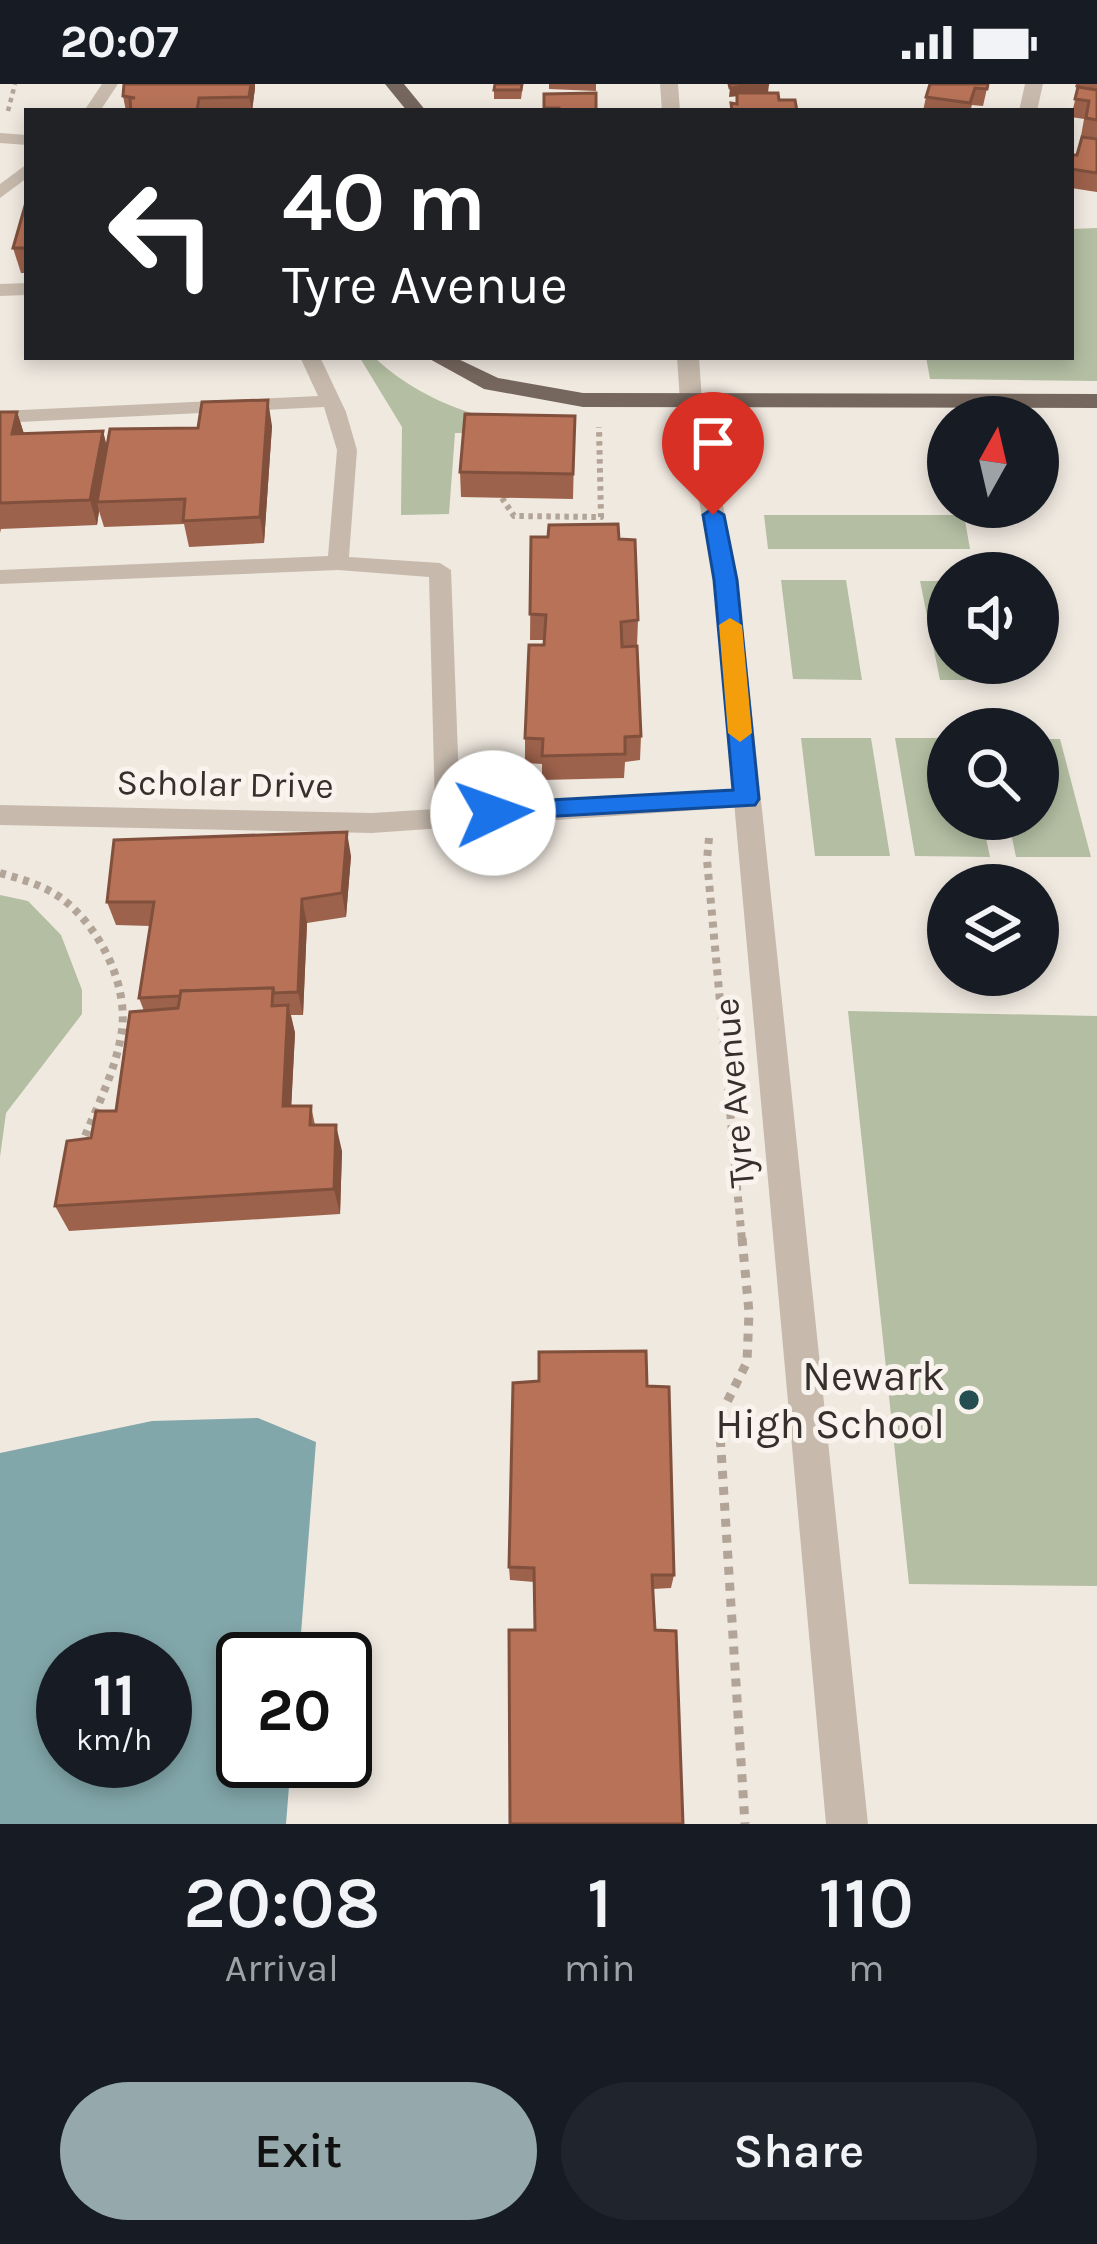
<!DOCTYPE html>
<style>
body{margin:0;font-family:Karla,sans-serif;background:#20242c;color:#f1f3f6;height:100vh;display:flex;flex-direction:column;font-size:45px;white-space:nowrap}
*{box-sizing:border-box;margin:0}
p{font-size:39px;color:#9ea1a6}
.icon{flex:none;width:66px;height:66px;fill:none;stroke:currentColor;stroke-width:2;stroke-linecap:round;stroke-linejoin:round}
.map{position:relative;height:1740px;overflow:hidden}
.panel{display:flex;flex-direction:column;background:#171b24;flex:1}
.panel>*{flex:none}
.top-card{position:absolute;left:24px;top:24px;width:1050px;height:252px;border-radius:0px;box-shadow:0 6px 18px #0003;background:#202124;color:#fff;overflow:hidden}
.needle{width:78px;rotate:8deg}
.tools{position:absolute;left:927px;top:312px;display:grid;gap:24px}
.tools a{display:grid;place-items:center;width:132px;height:132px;border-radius:50%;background:#171b24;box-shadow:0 6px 18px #0003;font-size:60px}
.speed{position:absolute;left:36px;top:1548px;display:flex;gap:24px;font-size:60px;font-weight:700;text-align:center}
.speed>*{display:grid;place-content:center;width:156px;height:156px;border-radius:50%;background:#171b24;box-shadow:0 6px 18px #0003;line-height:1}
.speed small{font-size:30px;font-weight:400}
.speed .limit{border:6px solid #111;border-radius:18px;background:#fff;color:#111}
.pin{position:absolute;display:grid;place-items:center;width:102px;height:102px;color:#fff;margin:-123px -51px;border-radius:50% 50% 50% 0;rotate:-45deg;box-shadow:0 0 12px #0007}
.pin .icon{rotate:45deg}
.me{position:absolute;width:132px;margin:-66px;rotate:87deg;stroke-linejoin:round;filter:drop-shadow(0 0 9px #0008)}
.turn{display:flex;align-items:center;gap:42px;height:252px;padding:0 60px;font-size:54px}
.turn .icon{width:156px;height:156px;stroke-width:2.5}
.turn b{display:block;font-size:84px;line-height:102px}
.eta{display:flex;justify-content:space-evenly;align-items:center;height:204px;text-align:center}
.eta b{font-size:72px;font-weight:600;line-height:84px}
.action{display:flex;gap:24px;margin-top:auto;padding:24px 60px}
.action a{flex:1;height:138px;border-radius:72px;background:#95a9ad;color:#111;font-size:48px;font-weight:600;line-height:138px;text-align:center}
.action a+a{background:#20242c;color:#f1f3f6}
.status{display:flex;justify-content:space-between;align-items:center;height:84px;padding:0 60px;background:#171b24;direction:ltr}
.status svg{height:33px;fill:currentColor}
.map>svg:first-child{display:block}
.green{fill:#b3bea2}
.water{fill:#82a7aa;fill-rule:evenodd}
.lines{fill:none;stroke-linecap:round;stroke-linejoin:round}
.path-far3{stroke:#b3a498;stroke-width:4.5;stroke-dasharray:4.5 4.5;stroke-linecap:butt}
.path-far2{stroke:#b3a498;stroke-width:6;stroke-dasharray:4.5 4.5;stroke-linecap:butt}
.path-far1{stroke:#b3a498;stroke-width:8;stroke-dasharray:6 6;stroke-linecap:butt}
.path{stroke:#b3a498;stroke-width:9;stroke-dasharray:8 8;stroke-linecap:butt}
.lane{fill:#c7baad;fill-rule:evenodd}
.street{fill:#c7baad;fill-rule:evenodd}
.primary{fill:#76675e;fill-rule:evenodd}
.wall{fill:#9d624b}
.shaded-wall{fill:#80503d}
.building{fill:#b77257;stroke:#80503d;stroke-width:3}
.route{fill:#1a73e8;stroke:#114b97;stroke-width:3}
.slow{fill:#f59e0b}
.poi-dot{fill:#254e53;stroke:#f8f3ec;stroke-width:4.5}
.labels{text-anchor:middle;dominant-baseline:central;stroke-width:10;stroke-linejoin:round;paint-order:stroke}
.street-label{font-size:36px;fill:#362f2b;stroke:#f8f3ec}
.near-poi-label{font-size:42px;fill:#362f2b;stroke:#f8f3ec;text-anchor:end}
</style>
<div class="status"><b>20:07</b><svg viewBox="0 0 49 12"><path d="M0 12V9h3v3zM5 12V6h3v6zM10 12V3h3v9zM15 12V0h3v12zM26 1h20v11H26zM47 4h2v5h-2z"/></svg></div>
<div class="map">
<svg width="1097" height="1740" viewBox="0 0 1097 1740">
<rect width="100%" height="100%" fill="#f0e9e0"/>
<g class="green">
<polygon points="1097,144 1097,297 930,295 926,273 1071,273 1071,145"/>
<path d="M 374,273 C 413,310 456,326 508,340 L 509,350 L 455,349 L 449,430 L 401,431 L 402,343 L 360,274 Z"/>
<polygon points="764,431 964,431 970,465 768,465"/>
<polygon points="781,496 846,496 862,596 793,595"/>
<polygon points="920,497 948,497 948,579 1004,579 1008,596 940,596"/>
<polygon points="801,654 871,654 890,772 815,772"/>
<polygon points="895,654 948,654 948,735 982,735 990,773 915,772"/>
<polygon points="1038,655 1060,655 1091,773 1016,773 1008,735 1038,735"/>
<polygon points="0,811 28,817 61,851 82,906 82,930 6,1029 0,1073"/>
<polygon points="848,927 1097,932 1097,1502 909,1500"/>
</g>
<path class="water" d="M 258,1334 L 316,1358 L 299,1575 L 243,1575 L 243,1677 L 291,1677 L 286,1740 L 0,1740 L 0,1369 L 152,1337 ZM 63,1575 L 165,1575 L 165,1677 L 63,1677 Z"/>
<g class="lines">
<polyline class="path-far3" points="8,27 15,0"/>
<polyline class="path-far2" points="502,414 514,432 601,433 599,343"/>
<g class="path-far1">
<polyline points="709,754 707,776 742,1157"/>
<path d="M 0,789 C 21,795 43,801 61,814 C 99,842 128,899 122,946 C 116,987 96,1024 81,1062"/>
</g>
<polyline class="path" points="742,1154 749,1228 747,1278 719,1334 745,1740"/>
<g class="lane">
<polygon points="102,0 118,0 100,27 84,27"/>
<polygon points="0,49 27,51 27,61 0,59"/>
<polygon points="27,80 27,94 0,114 0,100"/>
<polygon points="27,199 27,211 0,212 0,200"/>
<polygon points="300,273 320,273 346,328 357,366 349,473 440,479 451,486 460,724 746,706 759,715 755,722 372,749 0,741 0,721 372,729 435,725 429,493 338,486 0,500 0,486 328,472 337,366 324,323 0,339 0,327 318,312"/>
</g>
<g class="street">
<polygon points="660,0 678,0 680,27 662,27"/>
<polygon points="1025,0 1043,0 1037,27 1019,27"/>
<polygon points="677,273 699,273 702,317 738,496 868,1740 826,1740 714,496 680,317"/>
</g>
<g class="primary">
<polygon points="385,0 404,0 426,27 407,27"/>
<polygon points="426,273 454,273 498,294 583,309 1097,310 1097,324 583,323 484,305"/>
</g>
</g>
<g class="wall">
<polygon points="523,0 521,15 494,15 494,6"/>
<polygon points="549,0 596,0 596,7 549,5"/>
<polygon points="988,0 983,22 972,21 970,27 923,27 926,13"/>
<polygon points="1076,0 1097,0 1097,54 1081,52 1084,35 1071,33 1078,4 1075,3"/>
<polygon points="255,4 252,27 126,27 123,12"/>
<polygon points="1097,55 1097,108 1071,104 1071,71 1077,71"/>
<polygon points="27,115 27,189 21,189 13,164"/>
<polygon points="0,328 17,328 24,350 103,347 107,363 272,342 264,459 189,463 184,440 104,443 99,427 97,441 1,445 0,449"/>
<polygon points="575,332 573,415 461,413 460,388"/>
<polygon points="531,453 619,455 638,536 637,562 641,652 640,676 625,678 624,694 542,696 542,680 525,679 525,654 544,556 530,556"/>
<polygon points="351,772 346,833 307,839 303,931 291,931 295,949 291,1022 311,1022 315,1041 342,1067 340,1130 69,1147 55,1122 91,1054 116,1027 144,927 139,914 150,842 116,841 107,818"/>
<polygon points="647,1302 674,1491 671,1504 653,1505 655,1546 535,1546 534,1498 510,1496 509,1483"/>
</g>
<g class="shaded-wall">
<polygon points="251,0 255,0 255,4 252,27 249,13"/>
<polygon points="769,0 768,9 729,13 730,4"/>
<polygon points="268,316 272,342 264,459 260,433"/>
<polygon points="17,328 25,353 12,350"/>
<polygon points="103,347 109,373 97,418 99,427 97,441 90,416"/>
<polygon points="347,748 351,772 346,833 342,809"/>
<polygon points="302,815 307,839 303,931 298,908"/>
<polygon points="288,921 295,949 290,1048 283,1022"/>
<polygon points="336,1041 342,1067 340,1130 334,1105"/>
</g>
<g class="building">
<polygon points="124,0 251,0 249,13 199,14 197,27 131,27 130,14 135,14 123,12"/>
<polygon points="495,0 522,0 521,6 494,6"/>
<polygon points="729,0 769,0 730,4"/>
<polygon points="930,0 988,0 987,5 975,4 970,19 926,13"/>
<polygon points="1078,3 1097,6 1097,36 1086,34 1089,17 1075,15"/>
<polygon points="596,9 596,27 559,27 559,24 544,24 544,10"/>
<polygon points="737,9 778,9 779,16 795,16 797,27 732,27 731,19 737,20"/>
<polygon points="1082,53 1097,55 1097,89 1071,85 1071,71 1077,71"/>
<polygon points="27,115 27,164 13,164"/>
<polygon points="268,316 260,433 183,437 185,415 97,418 110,345 198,344 202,318"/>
<polygon points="0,328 17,328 12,350 103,347 90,416 0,419"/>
<polygon points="465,330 575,332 573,390 460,388"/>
<polygon points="618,440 619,455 635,456 638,536 621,538 622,563 637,562 641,652 625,653 625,670 542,672 543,655 525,654 529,561 544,561 546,531 530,530 531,453 548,453 549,441"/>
<polygon points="347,748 342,809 302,815 298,908 274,909 273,904 181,907 180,912 139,914 154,818 107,818 114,756"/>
<polygon points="273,904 272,922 288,921 283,1022 311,1022 310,1041 336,1041 334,1105 55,1122 67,1057 91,1054 96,1027 116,1027 130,928 178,924 181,907"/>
<polygon points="646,1267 647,1302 669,1303 674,1491 652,1491 655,1546 676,1547 683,1740 510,1740 509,1546 535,1546 534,1484 509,1483 513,1299 539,1297 539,1268"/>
</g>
<polygon class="route" points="713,424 724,431 737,496 759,715 755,721 484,736 480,729 484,722 493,719 733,706 714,496 703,431"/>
<polygon class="slow" points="730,534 742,541 752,649 740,658 728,649 719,541"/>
<circle class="poi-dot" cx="969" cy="1316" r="12"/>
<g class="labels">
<g class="street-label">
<text transform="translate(225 700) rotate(1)">Scholar Drive</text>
<text transform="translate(734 1009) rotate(-95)">Tyre Avenue</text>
</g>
<g class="near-poi-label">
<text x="945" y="1292">Newark<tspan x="945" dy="48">High School</tspan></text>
</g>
</g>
</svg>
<div class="tools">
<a><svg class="needle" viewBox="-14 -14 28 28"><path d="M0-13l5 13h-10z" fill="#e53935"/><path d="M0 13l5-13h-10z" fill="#9ea1a6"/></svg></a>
<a><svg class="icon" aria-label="sound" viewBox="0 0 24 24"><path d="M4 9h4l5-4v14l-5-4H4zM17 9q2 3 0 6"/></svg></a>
<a><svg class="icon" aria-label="search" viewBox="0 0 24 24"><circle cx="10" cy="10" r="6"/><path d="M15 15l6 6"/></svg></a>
<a><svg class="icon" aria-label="layers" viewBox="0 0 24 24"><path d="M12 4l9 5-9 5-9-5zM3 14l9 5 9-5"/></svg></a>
</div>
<div class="speed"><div>11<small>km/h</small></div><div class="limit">20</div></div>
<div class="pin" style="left:713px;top:431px;background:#d93025"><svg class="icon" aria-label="arrive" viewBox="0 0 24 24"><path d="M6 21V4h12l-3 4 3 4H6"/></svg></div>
<svg class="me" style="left:493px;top:729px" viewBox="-20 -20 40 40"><circle r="19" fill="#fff"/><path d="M0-13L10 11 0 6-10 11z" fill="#1a73e8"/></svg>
<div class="top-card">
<div class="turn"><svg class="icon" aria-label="left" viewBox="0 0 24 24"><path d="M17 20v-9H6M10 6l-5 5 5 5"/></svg><div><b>40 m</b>Tyre Avenue</div></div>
</div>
</div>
<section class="panel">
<div class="eta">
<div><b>20:08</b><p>Arrival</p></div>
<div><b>1</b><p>min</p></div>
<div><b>110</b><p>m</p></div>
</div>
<div class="action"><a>Exit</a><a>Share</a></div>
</section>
